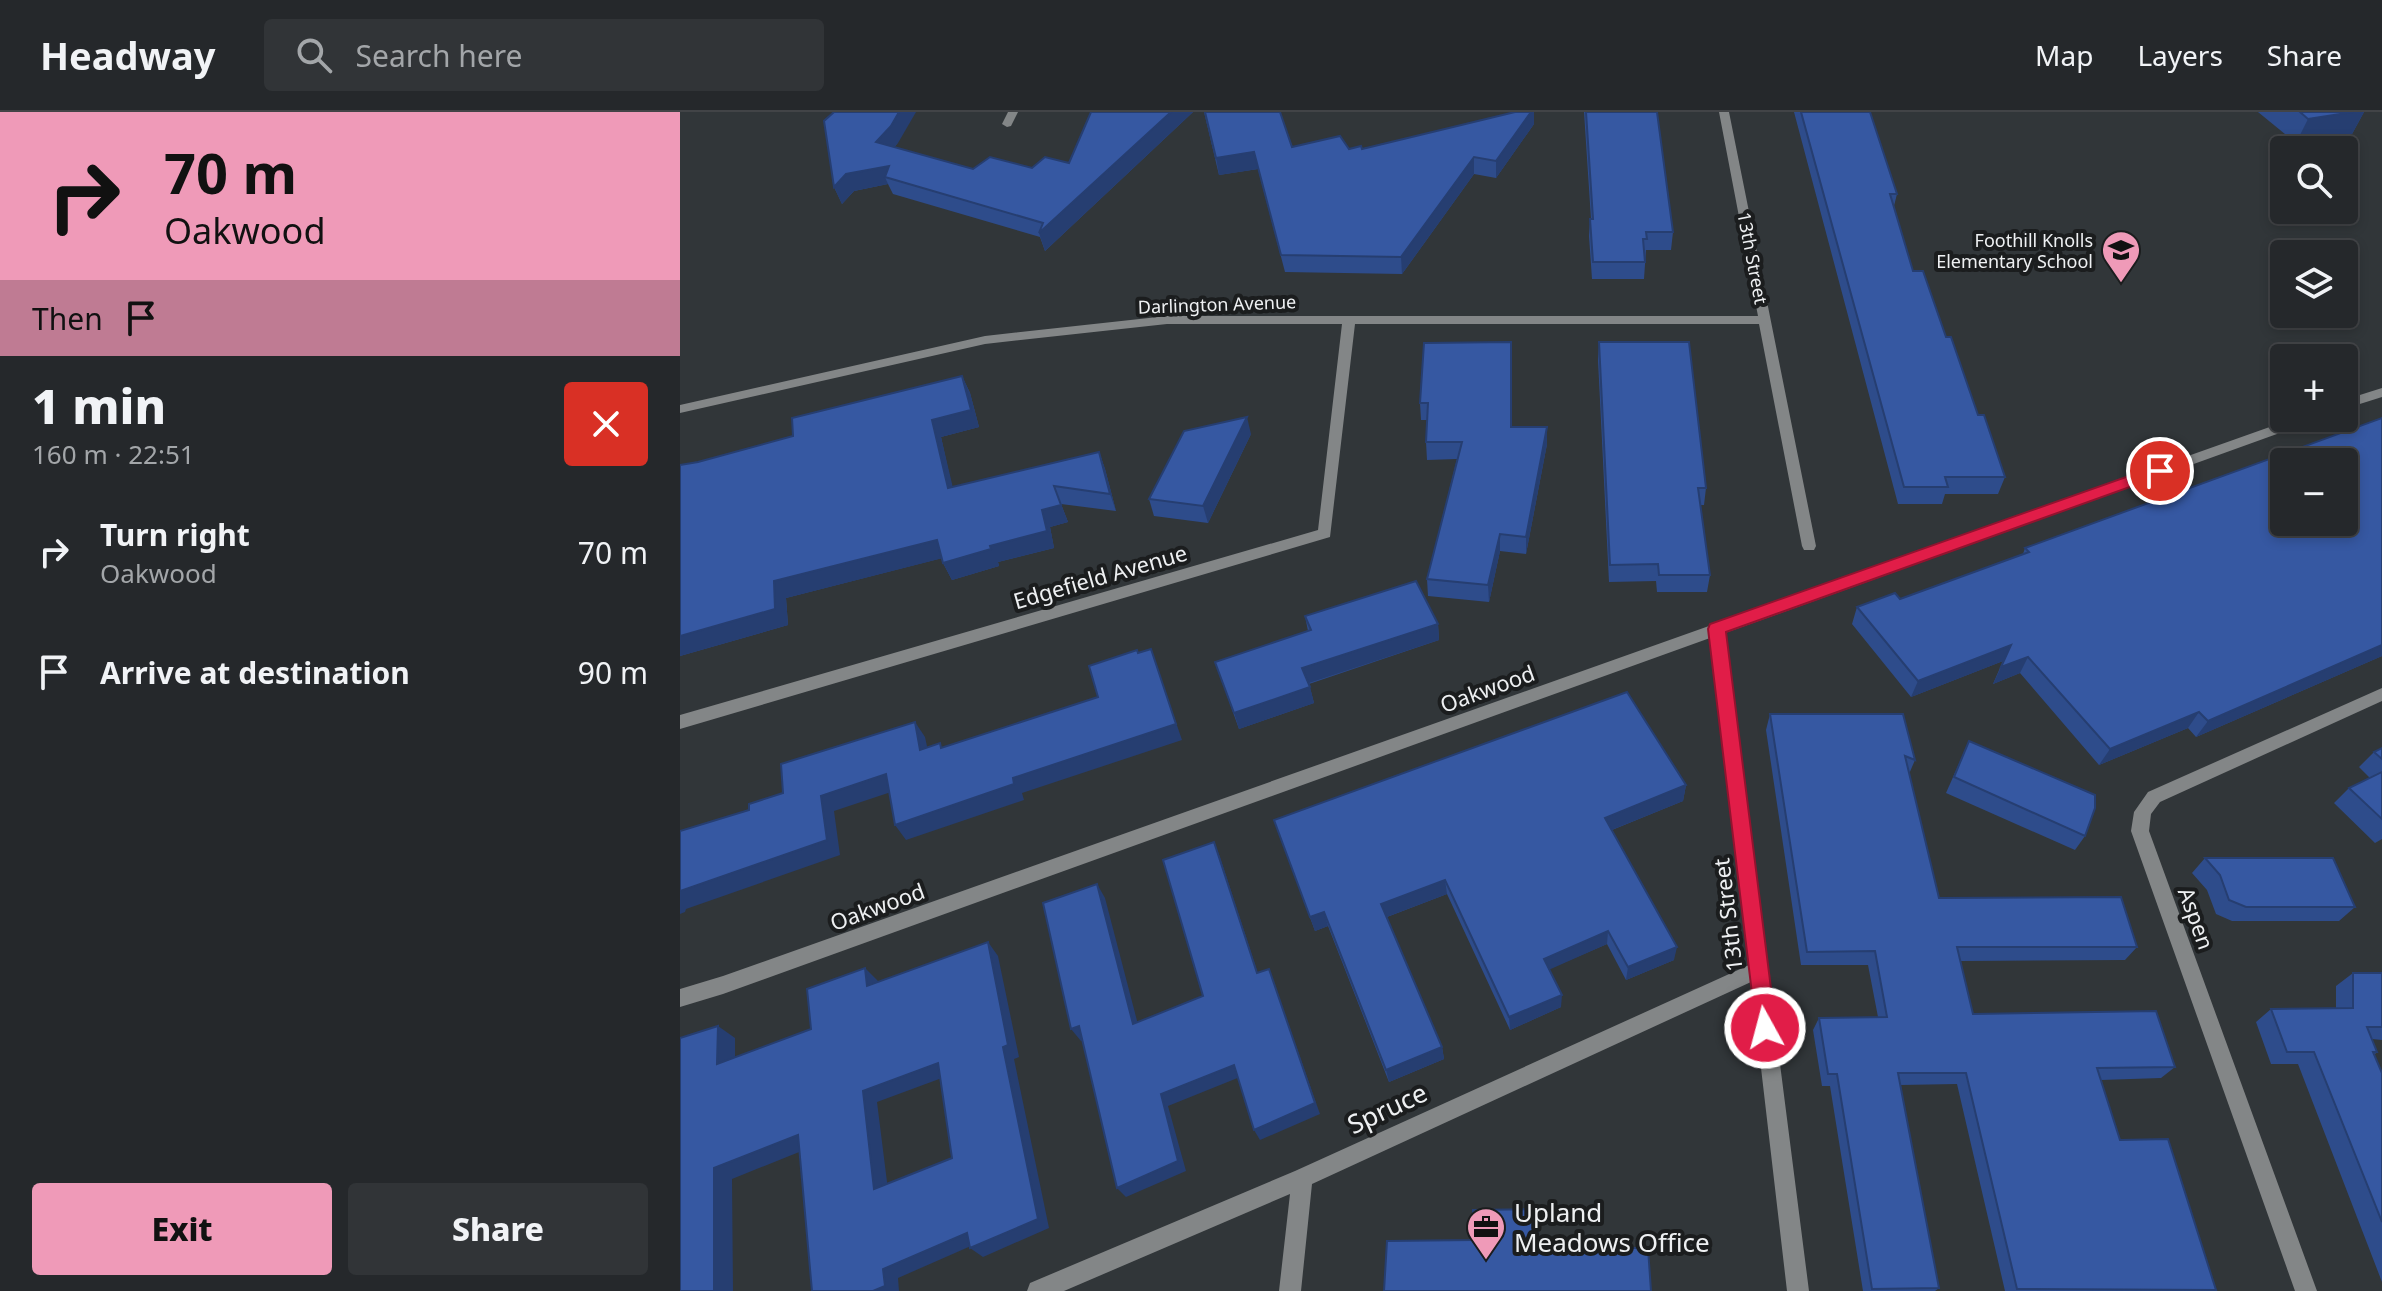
<!DOCTYPE html>
<meta charset="utf-8">
<style>
body{margin:0;font-family:"Noto Sans",sans-serif;background:#313437;color:#f1f3f6;height:100vh;display:flex;flex-direction:column;font-size:30px;white-space:nowrap}
*{box-sizing:border-box;margin:0}
p{font-size:26px;color:#a3a6a9}
.icon{flex:none;width:44px;height:44px;fill:none;stroke:currentColor;stroke-width:2;stroke-linecap:round;stroke-linejoin:round}
.map{position:relative;flex:1;overflow:hidden}
.sheet{display:flex;flex-direction:column;background:#25282b;width:680px}
.sheet>*{flex:none}
.banner{background:#ef9ab8;color:#111;overflow:hidden}
.controls{position:absolute;left:1590px;top:24px;display:grid;gap:16px}
.controls a{display:grid;place-items:center;width:88px;height:88px;border-radius:8px;background:#25282b;box-shadow:0 4px 12px #0003,0 0 0 2px #424447;font-size:40px}
.pin{position:absolute;display:grid;place-items:center;width:68px;height:68px;color:#fff;margin:-34px;border:4px solid #fff;border-radius:50%;box-shadow:0 2px 8px #0007}
.me{position:absolute;width:88px;margin:-44px;rotate:353deg;stroke-linejoin:round;filter:drop-shadow(0 0 6px #0008)}
.turn{display:flex;align-items:center;gap:28px;height:168px;padding:0 32px;font-size:36px}
.turn .icon{width:104px;height:104px;stroke-width:2.5}
.turn b{display:block;font-size:56px;line-height:68px}
.then{display:flex;align-items:center;height:76px;padding:0 32px;background:#0003;gap:16px;font-size:30px}
.round{display:grid;place-items:center;flex:none;width:84px;height:84px;border-radius:8px;background:#313437}
.headline{display:flex;align-items:center;justify-content:space-between;height:136px;padding:0 32px}
h1{font-size:48px;font-weight:800;line-height:60px}
.primary-button{display:flex;gap:16px;margin-top:auto;padding:16px 32px}
.primary-button a{flex:1;height:92px;border-radius:8px;background:#ef9ab8;color:#111;font-size:32px;font-weight:800;line-height:92px;text-align:center}
.primary-button a+a{background:#313437;color:#f1f3f6}
ul{padding:0;list-style:none}
li{display:flex;align-items:center;gap:24px;height:120px;padding:0 32px}
li div{flex:1}
li b{display:block;font-size:30px}
li em{font-style:normal}
header{display:flex;align-items:center;gap:48px;box-sizing:border-box;height:112px;padding:0 40px;background:#25282b;border-bottom:2px solid #424447}
header strong{font-size:38px}
nav{display:flex;gap:44px;margin-inline-start:auto;font-size:28px}
.search{width:560px;height:72px;background:#313437;display:flex;align-items:center;gap:20px;box-sizing:border-box;padding:0 28px;border-radius:8px;color:#a3a6a9;font-size:30px}
main{display:flex;flex:1;min-height:0}
.map>svg:first-child{display:block}
.lines{fill:none;stroke-linecap:round;stroke-linejoin:round}
.minor{fill:#838687;fill-rule:evenodd}
.wall{fill:#2e4c8b}
.shaded-wall{fill:#263e71}
.building{fill:#3658a2;stroke:#263e71;stroke-width:2;fill-rule:evenodd}
.route{fill:#e11d48;stroke:#92132f;stroke-width:2}
.labels{text-anchor:middle;dominant-baseline:central;stroke-width:8;stroke-linejoin:round;paint-order:stroke}
.far-poi-label{font-size:18px;fill:#eef0f2;stroke:#1b1d1e;text-anchor:end}
.far-street-label{font-size:18px;fill:#eef0f2;stroke:#1b1d1e}
.street-label{font-size:22px;fill:#eef0f2;stroke:#1b1d1e}
.near-street-label{font-size:26px;fill:#eef0f2;stroke:#1b1d1e}
.near-poi-label{font-size:26px;fill:#eef0f2;stroke:#1b1d1e;text-anchor:start}
</style>
<header>
<strong>Headway</strong>
<div class="search"><svg class="icon" aria-label="search" viewBox="0 0 24 24"><circle cx="10" cy="10" r="6"/><path d="M15 15l6 6"/></svg>Search here</div>
<nav><a>Map</a><a>Layers</a><a>Share</a></nav>
</header>
<main>
<section class="sheet">
<div class="banner">
<div class="turn"><svg class="icon" aria-label="right" viewBox="0 0 24 24"><path d="M7 20v-9h11M14 6l5 5-5 5"/></svg><div><b>70 m</b>Oakwood</div></div>
<div class="then">Then<svg class="icon" aria-label="arrive" viewBox="0 0 24 24"><path d="M6 21V4h12l-3 4 3 4H6"/></svg></div>
</div>
<div class="headline"><div><h1>1 min</h1><p>160 m · 22:51</p></div><a class="round" style="background:#d93025;color:#fff"><svg class="icon" aria-label="close" viewBox="0 0 24 24"><path d="M6 6l12 12M18 6L6 18"/></svg></a></div>
<ul>
<li><svg class="icon" aria-label="right" viewBox="0 0 24 24"><path d="M7 20v-9h11M14 6l5 5-5 5"/></svg><div><b>Turn right</b><p>Oakwood</p></div><em>70 m</em></li>
<li><svg class="icon" aria-label="arrive" viewBox="0 0 24 24"><path d="M6 21V4h12l-3 4 3 4H6"/></svg><div><b>Arrive at destination</b></div><em>90 m</em></li>
</ul>
<div class="primary-button"><a>Exit</a><a>Share</a></div>
</section>
<div class="map">
<svg width="1702" height="1179" viewBox="0 0 1702 1179">
<rect width="100%" height="100%" fill="#313639"/>
<g class="lines">
<g class="minor">
<polygon points="328,0 338,0 331,14 327,15 322,12"/>
<polygon points="1039,0 1049,0 1136,434 1134,438 1124,438 1122,434 1079,212 675,212 650,425 0,617 0,603 638,418 662,212 487,212 305,232 0,301 0,293 305,224 487,204 1078,204"/>
<polygon points="1702,276 1702,285 1664,297 1664,288"/>
<polygon points="1615,306 1635,306 1633,309 1045,521 1129,1179 1107,1179 1071,870 632,1072 621,1179 599,1179 610,1082 384,1179 347,1179 350,1171 615,1059 1069,853 1030,526 43,882 0,895 0,877 43,864"/>
<polygon points="1702,576 1702,589 1480,690 1471,702 1469,719 1637,1179 1615,1179 1451,719 1454,700 1468,680"/>
</g>
</g>
<g class="wall">
<polygon points="411,0 513,0 365,139 360,125 213,82 208,72 174,79 162,92 154,75 218,31 214,35 293,57 352,56 389,51"/>
<polygon points="524,0 612,35 682,37 854,12 816,66 794,62 722,162 605,160 578,57 539,63"/>
<polygon points="904,0 977,0 993,120 991,138 966,138 964,167 912,167 909,124 910,107 911,107"/>
<polygon points="1114,0 1190,0 1217,82 1214,94 1233,159 1266,225 1298,303 1325,365 1318,382 1265,382 1262,392 1218,392"/>
<polygon points="1578,0 1684,0 1672,22 1616,31"/>
<polygon points="919,230 1026,376 1024,393 1020,393 1030,463 1027,480 977,480 976,469 929,470 918,248"/>
<polygon points="744,231 831,315 867,332 846,442 820,439 809,490 748,484 747,467 777,347 747,348 746,330 747,308 741,308 740,291"/>
<polygon points="282,264 290,281 299,315 261,325 272,375 419,340 425,357 436,399 381,392 388,410 370,415 374,436 318,450 319,454 272,468 263,451 262,446 106,486 108,513 0,544 0,353 18,350 113,324"/>
<polygon points="571,322 528,411 474,404 469,387"/>
<polygon points="1345,436 1702,544 1516,625 1508,616 1419,653 1340,561 1313,572 1323,549 1231,585 1172,512 1177,495 1220,487 1343,442"/>
<polygon points="625,504 758,512 759,528 629,572 634,591 559,617 535,550 628,519"/>
<polygon points="1090,602 1223,602 1235,648 1229,662 1259,786 1457,835 1445,848 1280,849 1293,902 1495,955 1481,966 1421,968 1440,1028 1536,1178 1533,1179 1325,1179 1277,972 1220,973 1259,1176 1255,1179 1183,1179 1150,974 1142,974 1133,918 1139,906 1198,905 1188,853 1121,853 1086,618"/>
<polygon points="1289,629 1405,724 1395,738 1266,681"/>
<polygon points="1702,636 1702,727 1695,731 1654,691 1669,676 1690,666 1679,655 1694,640"/>
<polygon points="1006,673 1003,689 932,718 994,848 946,868 927,832 869,857 881,895 830,918 767,782 707,805 762,935 764,947 709,970 648,814 635,819 594,708"/>
<polygon points="1525,746 1675,795 1659,809 1552,809 1536,802 1527,778 1512,761"/>
<polygon points="1673,861 1702,861 1702,928 1692,927 1697,940 1694,943 1702,961 1702,1170 1618,952 1591,952 1576,910 1591,897 1656,896 1656,874"/>
</g>
<g class="shaded-wall">
<polygon points="219,0 236,0 218,31 203,47 196,30"/>
<polygon points="491,0 513,0 365,139 359,121"/>
<polygon points="851,0 854,0 854,12 816,66 816,49"/>
<polygon points="1673,0 1684,0 1672,22 1616,31 1628,7"/>
<polygon points="574,40 578,57 539,63 536,46"/>
<polygon points="794,45 794,62 722,162 721,145"/>
<polygon points="209,54 205,65 208,72 174,79 162,92 154,75 166,62"/>
<polygon points="282,264 290,281 299,315 261,325 277,393 268,376 252,308"/>
<polygon points="567,305 571,322 528,411 523,394"/>
<polygon points="867,315 867,332 846,442 846,425"/>
<polygon points="419,340 425,357 436,399 430,382"/>
<polygon points="374,374 388,410 370,415 374,436 318,450 319,454 272,468 263,451 310,434 362,398"/>
<polygon points="820,422 820,439 809,490 808,473"/>
<polygon points="257,428 267,445 106,486 108,513 0,544 0,524 94,469"/>
<polygon points="758,512 759,528 626,572 622,556"/>
<polygon points="1331,533 1323,549 1231,585 1238,569"/>
<polygon points="1702,533 1702,544 1516,625 1528,609"/>
<polygon points="471,537 502,628 342,681 344,688 226,728 215,713 333,666"/>
<polygon points="1348,545 1340,561 1313,572 1321,555"/>
<polygon points="630,575 634,591 559,617 554,601"/>
<polygon points="1519,600 1508,616 1419,653 1430,637"/>
<polygon points="235,610 245,625 251,653 240,638"/>
<polygon points="206,662 217,678 154,699 160,743 6,797 5,800 0,802 0,779 141,684"/>
<polygon points="1006,673 1003,689 924,721 925,706"/>
<polygon points="534,730 540,745 582,874 577,861"/>
<polygon points="765,768 767,782 704,806 701,792"/>
<polygon points="417,772 425,786 461,924 453,912"/>
<polygon points="644,800 648,814 635,819 630,805"/>
<polygon points="928,819 927,832 864,860 864,847"/>
<polygon points="308,830 318,844 339,945 334,947 369,1116 303,1145 290,1136 323,935"/>
<polygon points="997,835 994,848 946,868 948,855"/>
<polygon points="185,856 198,869 201,887 187,874"/>
<polygon points="589,857 640,1002 580,1028 574,1018"/>
<polygon points="882,883 881,895 830,918 829,905"/>
<polygon points="38,914 55,926 55,964 37,952"/>
<polygon points="399,914 408,926 401,929 391,917"/>
<polygon points="762,935 764,947 709,970 706,958"/>
<polygon points="258,951 270,963 197,990 209,1086 194,1077 183,979"/>
<polygon points="554,953 560,965 488,994 506,1059 446,1085 437,1076 481,982"/>
<polygon points="118,1023 134,1034 52,1067 53,1179 34,1179 34,1056"/>
<polygon points="287,1121 300,1130 218,1166 219,1179 193,1179 203,1157"/>
</g>
<g class="building">
<polygon points="154,0 219,0 211,14 196,30 293,57 310,45 352,56 365,45 389,51 411,0 491,0 359,121 363,111 205,65 209,54 166,62 154,75 144,9"/>
<polygon points="525,0 600,0 612,35 660,24 669,37 681,34 682,37 835,0 851,0 816,49 794,45 721,145 601,143 574,40 536,46"/>
<polygon points="906,0 977,0 993,120 966,120 967,127 963,127 965,150 913,150 910,107 913,107"/>
<polygon points="1121,0 1190,0 1217,82 1210,82 1233,159 1243,159 1266,225 1271,225 1298,303 1304,303 1325,365 1265,365 1268,375 1224,375"/>
<polygon points="1620,0 1673,0 1628,7"/>
<polygon points="831,230 831,315 867,315 846,425 820,422 808,473 747,467 782,330 746,330 748,291 740,291 744,231"/>
<polygon points="919,230 1009,230 1026,376 1018,376 1030,463 979,463 978,452 930,453"/>
<polygon points="282,264 291,298 252,308 268,376 419,340 430,382 374,374 381,393 362,398 367,419 310,434 311,437 263,451 257,428 94,469 95,497 0,524 0,353 18,350 113,324 112,306"/>
<polygon points="567,305 523,394 469,387 504,319"/>
<path d="M 1702,306 L 1702,533 L 1528,609 L 1519,600 L 1430,637 L 1348,545 L 1321,555 L 1331,533 L 1238,569 L 1177,495 L 1215,481 L 1220,487 L 1349,440 L 1345,436 ZM 1604,350 L 1664,350 L 1664,410 L 1604,410 Z"/>
<polygon points="736,469 758,512 622,556 630,575 554,601 535,550 631,518 625,504"/>
<polygon points="471,537 496,612 333,666 334,672 215,713 206,662 141,684 147,728 0,779 0,719 69,698 69,692 103,681 101,652 235,610 240,638 260,631 261,636 418,585 409,554 457,538 458,541"/>
<polygon points="947,580 1006,673 925,706 997,835 948,855 928,819 864,847 882,883 829,905 765,768 701,792 762,935 706,958 644,800 630,805 594,708"/>
<polygon points="1090,602 1223,602 1235,648 1225,644 1259,786 1441,785 1457,835 1277,835 1293,902 1476,899 1495,955 1417,956 1440,1028 1488,1027 1536,1178 1337,1177 1286,961 1218,961 1259,1176 1192,1177 1157,962 1148,962 1139,906 1207,905 1195,839 1127,840"/>
<polygon points="1289,629 1415,683 1415,696 1405,724 1274,665"/>
<polygon points="1702,636 1702,647 1694,640"/>
<polygon points="1702,660 1702,707 1669,676"/>
<polygon points="534,730 577,861 589,857 635,991 574,1018 554,953 481,982 498,1049 437,1076 399,914 391,917 363,791 417,772 453,912 523,884 483,748"/>
<polygon points="1525,746 1653,746 1675,795 1566,795 1549,788 1540,763"/>
<path d="M 308,830 L 328,933 L 323,935 L 358,1107 L 290,1136 L 287,1121 L 203,1157 L 205,1174 L 193,1179 L 132,1179 L 118,1023 L 34,1056 L 34,1179 L 0,1179 L 0,926 L 38,914 L 37,952 L 131,917 L 127,877 L 185,856 L 187,874 ZM 258,951 L 272,1046 L 194,1077 L 183,979 Z"/>
<polygon points="1673,861 1702,861 1702,915 1687,915 1697,940 1693,940 1702,961 1702,1110 1634,940 1607,940 1591,897 1673,896"/>
<polygon points="858,1097 858,1129 938,1128 938,1136 968,1136 971,1179 704,1179 707,1129 793,1128 793,1098"/>
</g>
<polygon class="route" points="1480,353 1486,355 1486,362 1046,520 1096,916 1093,923 1085,926 1077,923 1028,517 1030,512"/>
<defs>
<symbol id="school-pin" viewBox="-11 -11 22 30"><path d="M0 17L-7.5 6A9.5 9.5 0 1 1 7.5 6Z" fill="#ef9ab8" stroke="#1b1d1e"/><path d="M0-5L7-2L0 1L-7-2ZM-4 1L0 2.5L4 1V4Q0 6-4 4Z" fill="#111"/></symbol>
<symbol id="office-pin" viewBox="-11 -11 22 30"><path d="M0 17L-7.5 6A9.5 9.5 0 1 1 7.5 6Z" fill="#ef9ab8" stroke="#1b1d1e"/><path d="M-6-3h4V-5.5h4V-3h4V5H-6ZM-1-4.5V-3h2v-1.5ZM-6 0V1H6V0Z" fill="#111"/></symbol>
</defs>
<g fill-rule="evenodd">
<use href="#school-pin" x="1419" y="116" width="44" height="60"/>
<use href="#office-pin" x="784" y="1093" width="44" height="60"/>
</g>
<g class="labels">
<g class="far-poi-label">
<text x="1413" y="128">Foothill Knolls<tspan x="1413" dy="21">Elementary School</tspan></text>
</g>
<g class="far-street-label">
<text transform="translate(1073 146) rotate(79)">13th Street</text>
<text transform="translate(537 192) rotate(-2)">Darlington Avenue</text>
</g>
<g class="street-label">
<text transform="translate(420 464) rotate(-16)">Edgefield Avenue</text>
<text transform="translate(807 576) rotate(-20)">Oakwood</text>
<text transform="translate(197 794) rotate(-20)">Oakwood</text>
<text transform="translate(1047 803) rotate(-97)">13th Street</text>
<text transform="translate(1517 806) rotate(70)">Aspen</text>
</g>
<g class="near-street-label">
<text transform="translate(707 996) rotate(-25)">Spruce</text>
</g>
<g class="near-poi-label">
<text x="834" y="1100">Upland<tspan x="834" dy="30">Meadows Office</tspan></text>
</g>
</g>
</svg>
<div class="controls">
<a><svg class="icon" aria-label="search" viewBox="0 0 24 24"><circle cx="10" cy="10" r="6"/><path d="M15 15l6 6"/></svg></a>
<a><svg class="icon" aria-label="layers" viewBox="0 0 24 24"><path d="M12 4l9 5-9 5-9-5zM3 14l9 5 9-5"/></svg></a>
<a>+</a>
<a>−</a>
</div>
<div class="pin" style="left:1480px;top:359px;background:#d93025"><svg class="icon" aria-label="arrive" viewBox="0 0 24 24"><path d="M6 21V4h12l-3 4 3 4H6"/></svg></div>
<svg class="me" style="left:1085px;top:916px" viewBox="-20 -20 40 40"><circle r="17" fill="#e11d48" stroke="#fff" stroke-width="3"/><path d="M0-11L8 9 0 5-8 9z" fill="#fff"/></svg>
</div>
</main>
